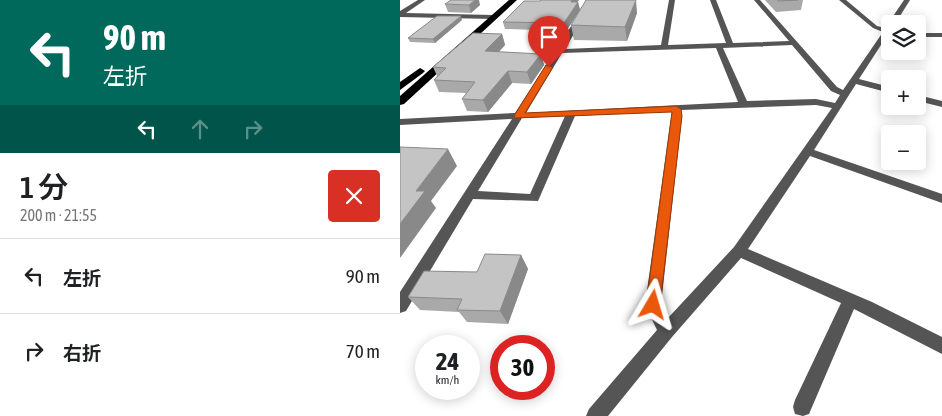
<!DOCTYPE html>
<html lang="ja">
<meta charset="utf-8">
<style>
body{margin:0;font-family:"Asap Condensed","Noto Sans JP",sans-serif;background:#f2f2f2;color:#202124;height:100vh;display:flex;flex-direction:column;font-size:19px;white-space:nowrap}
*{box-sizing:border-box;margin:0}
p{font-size:16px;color:#757577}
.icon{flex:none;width:28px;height:28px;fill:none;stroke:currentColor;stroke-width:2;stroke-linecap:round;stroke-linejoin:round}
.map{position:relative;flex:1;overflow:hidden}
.sheet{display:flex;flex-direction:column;background:#fff;width:400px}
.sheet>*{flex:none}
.top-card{background:#00695c;color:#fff;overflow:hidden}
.tools{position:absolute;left:481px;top:15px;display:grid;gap:10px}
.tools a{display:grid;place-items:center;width:45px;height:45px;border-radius:5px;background:#fff;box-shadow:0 2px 12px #0003;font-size:25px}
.speed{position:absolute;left:15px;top:335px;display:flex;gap:10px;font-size:25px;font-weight:700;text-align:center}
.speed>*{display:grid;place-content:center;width:65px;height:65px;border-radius:50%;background:#fff;box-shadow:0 2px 12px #0003;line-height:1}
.speed small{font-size:12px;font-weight:400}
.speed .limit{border:8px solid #d22;background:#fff;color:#111}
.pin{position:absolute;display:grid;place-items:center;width:42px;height:42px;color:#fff;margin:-51px -21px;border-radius:50% 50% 50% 0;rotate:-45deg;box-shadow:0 0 5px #0007}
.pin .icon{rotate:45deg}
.me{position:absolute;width:55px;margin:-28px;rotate:7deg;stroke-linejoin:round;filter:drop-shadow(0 0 4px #0008)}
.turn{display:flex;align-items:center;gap:18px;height:105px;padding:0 20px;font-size:22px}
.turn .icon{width:65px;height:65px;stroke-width:2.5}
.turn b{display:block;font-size:35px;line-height:42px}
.lanes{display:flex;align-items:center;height:48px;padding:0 20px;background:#0003;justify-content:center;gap:25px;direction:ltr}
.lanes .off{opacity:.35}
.round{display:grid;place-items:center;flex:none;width:52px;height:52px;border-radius:5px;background:#f2f2f2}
.headline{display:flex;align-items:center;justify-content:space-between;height:85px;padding:0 20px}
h1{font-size:30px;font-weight:600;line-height:38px}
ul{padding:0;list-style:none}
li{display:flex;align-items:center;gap:15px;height:75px;padding:0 20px;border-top:1px solid #e0e0e0}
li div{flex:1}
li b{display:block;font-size:19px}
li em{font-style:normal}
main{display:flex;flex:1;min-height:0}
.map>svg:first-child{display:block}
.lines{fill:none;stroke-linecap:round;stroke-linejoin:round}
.minor{fill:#555;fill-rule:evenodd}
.highway{fill:#000;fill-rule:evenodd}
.wall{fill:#a9a9a9}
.shaded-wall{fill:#898989}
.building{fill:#c4c4c4;stroke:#898989}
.route{fill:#ea580c;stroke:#983908}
</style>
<main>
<section class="sheet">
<div class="top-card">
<div class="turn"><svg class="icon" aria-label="left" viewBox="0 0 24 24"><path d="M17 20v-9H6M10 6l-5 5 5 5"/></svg><div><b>90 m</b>左折</div></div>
<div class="lanes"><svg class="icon" aria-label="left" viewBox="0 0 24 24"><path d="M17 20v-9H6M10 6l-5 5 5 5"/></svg><svg class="icon off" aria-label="ahead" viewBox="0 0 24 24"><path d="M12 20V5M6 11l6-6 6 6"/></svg><svg class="icon off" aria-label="right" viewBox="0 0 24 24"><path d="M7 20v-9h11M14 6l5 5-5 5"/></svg></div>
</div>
<div class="headline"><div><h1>1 分</h1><p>200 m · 21:55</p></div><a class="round" style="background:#d93025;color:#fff"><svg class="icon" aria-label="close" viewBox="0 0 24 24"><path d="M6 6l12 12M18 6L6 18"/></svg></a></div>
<ul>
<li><svg class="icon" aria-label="left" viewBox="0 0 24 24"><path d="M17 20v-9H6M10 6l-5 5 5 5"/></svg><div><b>左折</b></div><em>90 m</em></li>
<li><svg class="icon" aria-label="right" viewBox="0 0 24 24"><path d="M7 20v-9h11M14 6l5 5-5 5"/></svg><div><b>右折</b></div><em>70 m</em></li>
</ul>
</section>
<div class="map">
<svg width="542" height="416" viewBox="0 0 542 416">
<rect width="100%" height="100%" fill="#fff"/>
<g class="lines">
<g class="minor">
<polygon points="18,0 25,0 6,13 93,15 96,17 93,19 0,17 0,11"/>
<path d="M 188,0 L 194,0 L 165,49 L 261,45 L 269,0 L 275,0 L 268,45 L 326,43 L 310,0 L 316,0 L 333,43 L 389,41 L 354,0 L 360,0 L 437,87 L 443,90 L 483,32 L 473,28 L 439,0 L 446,0 L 477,26 L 485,28 L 504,0 L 510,0 L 495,24 L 490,24 L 490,31 L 459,79 L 490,87 L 490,93 L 456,84 L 414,150 L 542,194 L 542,203 L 410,156 L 348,249 L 472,302 L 542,337 L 542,354 L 454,309 L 409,414 L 403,416 L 395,414 L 393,407 L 395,400 L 441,303 L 341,258 L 272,337 L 208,416 L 186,416 L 189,409 L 257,330 L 245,305 L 272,111 L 175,116 L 138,201 L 73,199 L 6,311 L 0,313 L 0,292 L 112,119 L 0,125 L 0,119 L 115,113 ZM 392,45 L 431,91 L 440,95 L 435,103 L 416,99 L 347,101 L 323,48 ZM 316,48 L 338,102 L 126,113 L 162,53 ZM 416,105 L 432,108 L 334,247 L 268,318 L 261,305 L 282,116 L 281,110 ZM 165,116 L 130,194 L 78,191 L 122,118 Z"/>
<rect x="518" y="33" width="24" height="4"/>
<polygon points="518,95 542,101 542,107 518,101"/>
</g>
<g class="highway">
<polygon points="109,0 117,0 4,104 0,105 0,96"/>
<polygon points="20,68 25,71 23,73 0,90 0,82"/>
</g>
</g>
<g class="wall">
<polygon points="141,0 179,0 177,2 178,2 180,10 166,31 105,29 103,22"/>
<polygon points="365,0 403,0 401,10 376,12"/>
<polygon points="45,4 80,5 71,13 48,12"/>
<polygon points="237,13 227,41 174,40 171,25"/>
<polygon points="62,20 35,43 10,42 8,38"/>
<polygon points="102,34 105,45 99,52 141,54 144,65 131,84 112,83 88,112 67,111 62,99 67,93 39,92 34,80 37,76 33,67"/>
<polygon points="121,255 128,269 108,324 67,322 59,312 20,310 8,297"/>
</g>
<g class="shaded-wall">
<polygon points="75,0 79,0 80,5 71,13 69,5"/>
<polygon points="172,0 179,0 172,9 171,2"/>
<polygon points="236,0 237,13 227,41 225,27"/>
<polygon points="178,2 180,10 166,31 164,23"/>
<polygon points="61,16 62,20 35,43 33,39"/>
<polygon points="102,34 105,45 89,62 85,51"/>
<polygon points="141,54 144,65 131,84 127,72"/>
<polygon points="108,71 112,83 88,112 83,100"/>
<polygon points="48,149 57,166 31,201 36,208 0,258 0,224 16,191"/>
<polygon points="121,255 128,269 108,324 100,311"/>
</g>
<g class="building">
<polygon points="51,0 75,0 69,5 45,4"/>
<polygon points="141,0 172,0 171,2 178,2 164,23 103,22 124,1 140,1"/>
<polygon points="186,0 236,0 225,27 171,25"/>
<polygon points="377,0 398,0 378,1"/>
<polygon points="37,16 61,16 33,39 8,38"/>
<polygon points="73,33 102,34 85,51 141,54 127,72 108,71 83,100 62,99 75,82 34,80 46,68 33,67"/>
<polygon points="0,147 48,149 16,191 25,191 0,224"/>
<polygon points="85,254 121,255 100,311 57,310 62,299 8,297 24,271 77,272"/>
</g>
<polygon class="route" points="146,65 153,67 125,113 276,106 281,109 282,116 260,305 258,310 253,312 248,310 246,305 272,112 115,118 114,116"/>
</svg>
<div class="tools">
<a><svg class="icon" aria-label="layers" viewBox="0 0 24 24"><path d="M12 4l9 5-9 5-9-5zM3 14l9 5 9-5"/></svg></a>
<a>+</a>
<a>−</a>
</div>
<div class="speed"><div>24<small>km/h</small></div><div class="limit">30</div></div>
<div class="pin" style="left:149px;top:67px;background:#d93025"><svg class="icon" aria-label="arrive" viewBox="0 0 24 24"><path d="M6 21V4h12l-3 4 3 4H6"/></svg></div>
<svg class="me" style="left:253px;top:305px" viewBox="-20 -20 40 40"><path d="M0-17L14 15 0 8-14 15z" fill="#ea580c" stroke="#fff" stroke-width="4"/></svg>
</div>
</main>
